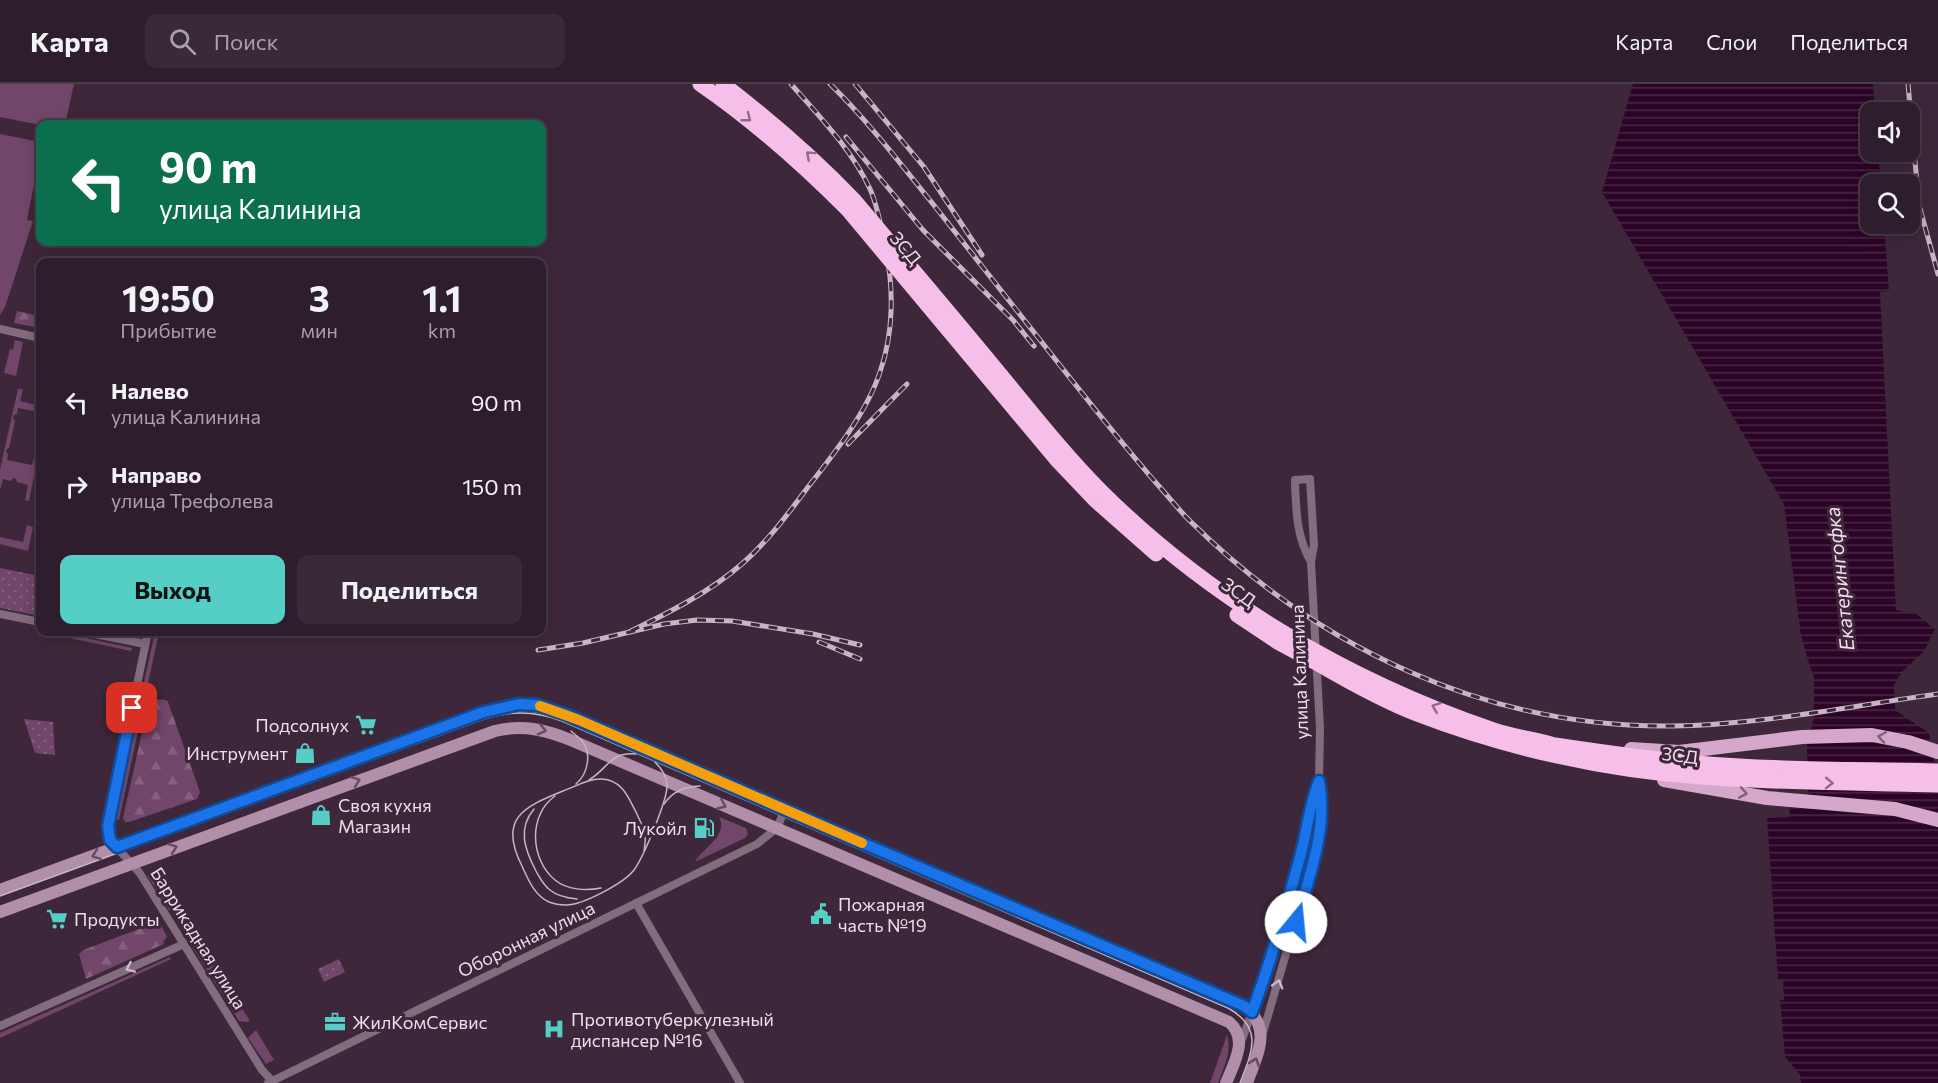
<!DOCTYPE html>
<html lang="ru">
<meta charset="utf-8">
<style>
body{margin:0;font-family:Commissioner,sans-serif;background:#3a2a38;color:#f1f3f6;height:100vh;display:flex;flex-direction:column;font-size:22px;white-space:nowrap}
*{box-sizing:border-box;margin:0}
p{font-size:20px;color:#a7a2a9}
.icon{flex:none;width:33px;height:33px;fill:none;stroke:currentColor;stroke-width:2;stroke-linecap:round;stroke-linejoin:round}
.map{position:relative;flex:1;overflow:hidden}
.details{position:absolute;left:36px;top:174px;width:510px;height:378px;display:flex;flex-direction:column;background:#2e1d2c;border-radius:12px;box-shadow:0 3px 15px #0003,0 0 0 2px #493b48}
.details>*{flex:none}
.top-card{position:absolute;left:36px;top:36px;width:510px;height:126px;border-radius:12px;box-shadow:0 3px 15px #0003,0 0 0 2px #493b48;background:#0b6e4f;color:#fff;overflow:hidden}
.controls{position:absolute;left:1860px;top:18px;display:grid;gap:12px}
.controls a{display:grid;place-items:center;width:60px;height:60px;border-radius:12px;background:#2e1d2c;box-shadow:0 3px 15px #0003,0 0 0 2px #493b48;font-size:30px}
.pin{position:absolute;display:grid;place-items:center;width:51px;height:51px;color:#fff;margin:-26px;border-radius:12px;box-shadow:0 3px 9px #0006}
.me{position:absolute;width:66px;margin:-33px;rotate:17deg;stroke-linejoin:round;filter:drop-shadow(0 0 4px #0008)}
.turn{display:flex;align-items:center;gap:21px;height:126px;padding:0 24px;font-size:27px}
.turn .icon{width:78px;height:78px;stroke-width:2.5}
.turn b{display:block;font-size:42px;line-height:51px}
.eta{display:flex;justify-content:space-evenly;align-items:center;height:102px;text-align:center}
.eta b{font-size:36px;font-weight:700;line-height:42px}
.primary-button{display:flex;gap:12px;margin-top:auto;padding:12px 24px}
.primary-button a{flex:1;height:69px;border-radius:12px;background:#55cec6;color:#111;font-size:24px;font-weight:700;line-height:69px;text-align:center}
.primary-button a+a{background:#3a2a38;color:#f1f3f6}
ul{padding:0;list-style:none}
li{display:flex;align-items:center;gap:18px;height:84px;padding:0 24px}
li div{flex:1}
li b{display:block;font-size:22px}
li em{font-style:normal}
header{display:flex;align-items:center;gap:36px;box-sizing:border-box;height:84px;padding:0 30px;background:#2e1d2c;border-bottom:2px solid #493b48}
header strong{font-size:28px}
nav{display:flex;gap:33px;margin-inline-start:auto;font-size:21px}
.search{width:420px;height:54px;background:#3a2a38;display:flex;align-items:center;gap:15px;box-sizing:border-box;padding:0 21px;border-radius:12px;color:#a7a2a9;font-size:22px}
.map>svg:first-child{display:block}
.grass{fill:#72466a}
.forest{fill:url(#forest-firs)}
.park{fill:url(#park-dots)}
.water{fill:url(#water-rules)}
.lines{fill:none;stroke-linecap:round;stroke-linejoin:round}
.street{stroke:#826c7d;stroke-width:8}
.secondary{stroke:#b18ea9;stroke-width:12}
.primary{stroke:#d5a8cb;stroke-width:14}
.highway{stroke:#f5bfea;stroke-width:15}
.tram{stroke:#c7b5c3;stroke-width:1.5}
.rail-casing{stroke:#c7b5c3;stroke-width:5}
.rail{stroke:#3e273a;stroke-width:3;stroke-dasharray:9;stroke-linecap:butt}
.highway-bridge{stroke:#f5bfea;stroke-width:15}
.oneway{stroke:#906b89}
.oneway2{stroke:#664b61}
.oneway3{stroke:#82617b}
.oneway4{stroke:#cdbbc9}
.route-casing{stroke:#114b97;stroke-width:15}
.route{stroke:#1a73e8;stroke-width:10}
.slow{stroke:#f59e0b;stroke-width:10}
.labels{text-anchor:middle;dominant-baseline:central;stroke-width:6;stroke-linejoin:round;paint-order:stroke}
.street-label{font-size:18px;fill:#eddde9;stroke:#3e273a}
.poi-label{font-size:18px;fill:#eddde9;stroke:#3e273a;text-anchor:start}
.water-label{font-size:20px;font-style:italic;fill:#f8daf1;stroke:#3e273a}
</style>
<header>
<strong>Карта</strong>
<div class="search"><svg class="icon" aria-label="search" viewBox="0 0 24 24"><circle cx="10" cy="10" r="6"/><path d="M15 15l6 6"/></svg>Поиск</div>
<nav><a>Карта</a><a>Слои</a><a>Поделиться</a></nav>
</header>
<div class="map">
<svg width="1938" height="999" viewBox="0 0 1938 999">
<defs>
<pattern id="forest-firs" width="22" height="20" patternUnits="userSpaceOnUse" patternTransform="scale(1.5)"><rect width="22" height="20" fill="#72466a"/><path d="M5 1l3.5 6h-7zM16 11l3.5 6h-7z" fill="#86607f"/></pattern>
<pattern id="park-dots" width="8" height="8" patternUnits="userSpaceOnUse" patternTransform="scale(1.5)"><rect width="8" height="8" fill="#72466a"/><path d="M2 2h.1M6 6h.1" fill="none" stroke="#86607f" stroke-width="1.8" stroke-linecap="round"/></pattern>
<pattern id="water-rules" width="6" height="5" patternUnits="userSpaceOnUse" patternTransform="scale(1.5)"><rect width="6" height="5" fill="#2c0427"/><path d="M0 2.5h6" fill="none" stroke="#4b2846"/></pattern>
</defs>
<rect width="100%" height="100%" fill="#3e273a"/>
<g class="grass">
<polygon points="0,0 74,0 65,40 40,41 0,33"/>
<polygon points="0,50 40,58 40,70 27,136 33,137 5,223 0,231"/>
<polygon points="15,256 23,258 16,292 4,289 10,265 13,266"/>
<polygon points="18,305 23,305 20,317 40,322 40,328 18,324 17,330 14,331 13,334 15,337 9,364 7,365 6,368 8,370 7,376 32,381 35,371 38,372 29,417 25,416 28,401 17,398 16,395 13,394 11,397 3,395 0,406 0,385"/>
<polygon points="27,441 33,443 28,467 0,460 0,453 23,458"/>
<polygon points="41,548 58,548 132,564 131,567"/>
<polygon points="155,548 159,548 148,599 144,598"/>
<polygon points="142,609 146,610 119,736 115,735"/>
<path d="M 719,733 L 746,744 L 748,750 L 745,754 L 695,778 C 702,764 729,752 719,733 Z"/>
<polygon points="159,787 178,823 169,826 147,791"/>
<polygon points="201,859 250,937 247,938 239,937 193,864"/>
<polygon points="170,873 171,875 0,954 0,949"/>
<polygon points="256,946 274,976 266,980 248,954"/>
<path d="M 1227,951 C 1232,968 1224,983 1218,999 L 1210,999 Z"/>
</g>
<g class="forest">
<polygon points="17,227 40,232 40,244 14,239"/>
<polygon points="154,615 166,616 168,618 200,708 197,715 129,738 125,738 123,734 149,617"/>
<polygon points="155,839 161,841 167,853 163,858 164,860 86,895 79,870 83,866"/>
</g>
<g class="park">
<polygon points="0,484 40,492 40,532 0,524"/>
<polygon points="24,635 53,638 55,671 35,669"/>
<polygon points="339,875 345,888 324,898 318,885"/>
</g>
<polygon class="water" points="1633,0 1873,0 1875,28 1870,28 1870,68 1878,68 1881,100 1870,100 1870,140 1884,140 1889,207 1880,208 1896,526 1916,530 1935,545 1924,567 1902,588 1896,597 1894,601 1895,626 1929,649 1938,698 1938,999 1801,999 1800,991 1785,973 1780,916 1784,916 1783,896 1778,895 1767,734 1790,733 1789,720 1808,713 1807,661 1814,634 1814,593 1810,583 1801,552 1784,420 1602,108"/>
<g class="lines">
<g class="street">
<polyline points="0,245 40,254"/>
<path d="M 1310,395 L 1314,461 L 1311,478 C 1296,452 1296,425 1295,396 Z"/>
<polyline points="0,530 40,538"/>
<polyline points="85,548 145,560"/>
<polyline points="148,548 109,735 110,756 139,788 262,986 274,999"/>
<polyline points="636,819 740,999"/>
<polyline points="0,942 184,860"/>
<polyline points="1262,952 1314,774 1322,736 1322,713 1319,697 1320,644 1311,478"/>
<path d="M 1240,961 C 1263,899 1283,837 1301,773 C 1307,748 1309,722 1319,698"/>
<polyline points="268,999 757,760 777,744 785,725"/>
</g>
<g class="secondary">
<path d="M 0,806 L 484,628 C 525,617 541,621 579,636 L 860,758 L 1244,922 C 1273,944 1257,971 1247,999"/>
<path d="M 0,828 L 495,647 C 523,640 547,646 573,657 L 1229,938 C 1249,955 1234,979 1226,999"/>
</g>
<g class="primary">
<polyline points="1631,665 1679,668 1802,653 1872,651 1908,658 1938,668"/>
<polyline points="1664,696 1767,714 1895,725 1938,736"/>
</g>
<g class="highway">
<path d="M 1320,581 C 1351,599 1383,617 1417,630 C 1505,664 1607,687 1701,693 C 1780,699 1859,699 1938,701"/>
<path d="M 1555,661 C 1602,668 1649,675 1696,679 C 1776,686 1857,685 1938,687"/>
</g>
<g class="tram">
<path d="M 571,647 C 574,650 579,653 582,657 C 592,669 588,690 576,700"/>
<path d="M 589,696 C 609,684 609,668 636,670"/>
<path d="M 555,712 C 528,731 530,775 555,796 C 567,806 586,807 601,804"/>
<path d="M 664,720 C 673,707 684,703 700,702"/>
<path d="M 534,725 C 517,745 525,766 536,787 C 540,794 543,801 550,806 C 557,812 567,814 577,815"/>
<path d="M 644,767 C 645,761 646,755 645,749 C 643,742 639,735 636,728 C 628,713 622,696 602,695 C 589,694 575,703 563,707 C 523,723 498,735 522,782 C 528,795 534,811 549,818 C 554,820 561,821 566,821 C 583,821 624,799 634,786 C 643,774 668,715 667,701 C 667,691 661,684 655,678"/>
<path d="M 0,812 L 484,635 C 511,626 536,627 562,637 L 1228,924 C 1264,944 1252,968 1240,999"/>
</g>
<defs>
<g id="rail">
<path d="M 830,0 C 868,37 900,79 933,120 C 970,167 1007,214 1044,261 C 1081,308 1118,355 1157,400 C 1168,412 1178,425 1189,436 C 1318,564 1487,644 1671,642 C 1761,641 1850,622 1938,610"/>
<polyline points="855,0 924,83 982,171"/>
<polyline points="1908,0 1919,121 1938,190"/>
<polyline points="846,53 923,146 1013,236 1034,262"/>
<polyline points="848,360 907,300"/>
<path d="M 631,547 C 670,528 710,508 743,479 C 768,457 788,430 808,403 C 834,370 867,328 880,288 C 894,248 894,203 885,162 C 881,143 878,123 870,105 C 852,66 820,33 791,0"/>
<polyline points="819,558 860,575"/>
<polyline points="538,566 583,559 664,540 697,536 732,537 813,550 860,561"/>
</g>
</defs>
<use href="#rail" class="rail-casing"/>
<use href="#rail" class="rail"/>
<g class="highway-bridge">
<path d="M 700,0 C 754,37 802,80 848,126 L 1056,375 L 1096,417 L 1156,470"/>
<path d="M 723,0 C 770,36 814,74 855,117 C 902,173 949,228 995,284 C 1030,326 1063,369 1102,408 C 1211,516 1349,597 1494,646 C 1513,652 1532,655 1551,660"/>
<polyline points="1237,531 1279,559 1320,581"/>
</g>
</g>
<defs><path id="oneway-chevron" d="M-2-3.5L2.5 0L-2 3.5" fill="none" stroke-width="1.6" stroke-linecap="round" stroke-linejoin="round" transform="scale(1.5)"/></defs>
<g class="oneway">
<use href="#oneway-chevron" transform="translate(747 34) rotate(38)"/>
<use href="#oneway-chevron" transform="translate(810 71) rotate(-138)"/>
<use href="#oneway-chevron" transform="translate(1436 623) rotate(-159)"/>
<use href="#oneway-chevron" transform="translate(1829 699) rotate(1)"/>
</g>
<g class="oneway2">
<use href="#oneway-chevron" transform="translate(542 646) rotate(13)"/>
<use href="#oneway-chevron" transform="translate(356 697) rotate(-20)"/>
<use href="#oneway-chevron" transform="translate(722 721) rotate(23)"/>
<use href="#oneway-chevron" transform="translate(173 764) rotate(-20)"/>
<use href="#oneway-chevron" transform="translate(96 771) rotate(160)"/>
<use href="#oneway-chevron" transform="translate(1255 978) rotate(-71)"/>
</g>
<g class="oneway3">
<use href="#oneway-chevron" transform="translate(1882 653) rotate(-171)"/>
<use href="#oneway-chevron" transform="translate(1743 709) rotate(10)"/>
</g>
<g class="oneway4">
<use href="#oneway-chevron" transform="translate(130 884) rotate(156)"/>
<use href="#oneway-chevron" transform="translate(1278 900) rotate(-74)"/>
</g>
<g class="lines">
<defs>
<path id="route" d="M 132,624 L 108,742 L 110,756 L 117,763 L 484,628 L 519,620 L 537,621 L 567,631 L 860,758 L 1244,922 L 1252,928 C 1271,877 1286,825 1300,773 C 1307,748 1309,722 1319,697 C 1328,745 1309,793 1296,838"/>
</defs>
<use href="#route" class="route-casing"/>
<use href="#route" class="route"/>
<polyline class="slow" points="540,622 579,636 862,759"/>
</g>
<defs>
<symbol id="supermarket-bare" viewBox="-9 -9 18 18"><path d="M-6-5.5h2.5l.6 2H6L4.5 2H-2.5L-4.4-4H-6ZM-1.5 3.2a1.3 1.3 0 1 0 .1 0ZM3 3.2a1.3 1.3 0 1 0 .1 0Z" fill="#55cec6" stroke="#3e273a" stroke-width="2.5" paint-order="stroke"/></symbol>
<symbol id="shop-bare" viewBox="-9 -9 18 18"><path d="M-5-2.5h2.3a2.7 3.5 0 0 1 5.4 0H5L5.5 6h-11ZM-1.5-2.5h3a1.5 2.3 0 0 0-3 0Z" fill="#55cec6" stroke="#3e273a" stroke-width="2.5" paint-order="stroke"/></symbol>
<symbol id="fuel-bare" viewBox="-9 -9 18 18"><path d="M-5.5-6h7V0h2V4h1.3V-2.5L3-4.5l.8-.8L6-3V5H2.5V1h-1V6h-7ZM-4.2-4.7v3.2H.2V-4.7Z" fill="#55cec6" stroke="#3e273a" stroke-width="2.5" paint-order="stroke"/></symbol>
<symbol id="civic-bare" viewBox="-9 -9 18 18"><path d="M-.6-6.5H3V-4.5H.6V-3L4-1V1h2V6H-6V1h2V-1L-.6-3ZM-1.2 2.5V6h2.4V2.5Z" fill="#55cec6" stroke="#3e273a" stroke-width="2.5" paint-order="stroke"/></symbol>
<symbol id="office-bare" viewBox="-9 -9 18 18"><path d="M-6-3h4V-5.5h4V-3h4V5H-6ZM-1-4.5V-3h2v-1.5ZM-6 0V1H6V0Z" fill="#55cec6" stroke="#3e273a" stroke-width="2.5" paint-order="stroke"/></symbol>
<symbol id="hospital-bare" viewBox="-9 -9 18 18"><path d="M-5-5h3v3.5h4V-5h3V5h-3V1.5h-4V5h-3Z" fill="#55cec6" stroke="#3e273a" stroke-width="2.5" paint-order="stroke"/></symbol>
</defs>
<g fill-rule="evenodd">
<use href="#supermarket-bare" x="351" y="626" width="30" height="30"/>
<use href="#shop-bare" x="290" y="654" width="30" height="30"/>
<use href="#shop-bare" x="306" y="716" width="30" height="30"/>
<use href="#fuel-bare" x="689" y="729" width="30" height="30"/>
<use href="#civic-bare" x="806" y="815" width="30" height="30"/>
<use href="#supermarket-bare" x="42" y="820" width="30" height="30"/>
<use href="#office-bare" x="320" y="923" width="30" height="30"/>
<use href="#hospital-bare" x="539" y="930" width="30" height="30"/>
</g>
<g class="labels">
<g class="street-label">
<text transform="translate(906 164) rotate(50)">ЗСД</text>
<text transform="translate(1239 508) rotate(35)">ЗСД</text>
<text transform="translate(1299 588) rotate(-92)">улица Калинина</text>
<text transform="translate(1680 671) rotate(7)">ЗСД</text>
<text transform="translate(199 854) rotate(58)">Баррикадная улица</text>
<text transform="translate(526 855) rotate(-26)">Оборонная улица</text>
</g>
<g class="poi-label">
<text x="349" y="641" text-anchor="end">Подсолнух</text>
<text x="288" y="669" text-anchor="end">Инструмент</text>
<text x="338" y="721">Своя кухня<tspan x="338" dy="21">Магазин</tspan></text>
<text x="687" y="744" text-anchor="end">Лукойл</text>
<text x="838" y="820">Пожарная<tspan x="838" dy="21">часть №19</tspan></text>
<text x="74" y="835">Продукты</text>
<text x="571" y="935">Противотуберкулезный<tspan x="571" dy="21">диспансер №16</tspan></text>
<text x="352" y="938">ЖилКомСервис</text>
</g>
<g class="water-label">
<text transform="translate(1839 495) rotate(-96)">Екатерингофка</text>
</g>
</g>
</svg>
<div class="controls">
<a><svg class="icon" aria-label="sound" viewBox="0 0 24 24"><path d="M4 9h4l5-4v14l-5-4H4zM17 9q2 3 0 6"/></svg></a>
<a><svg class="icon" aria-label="search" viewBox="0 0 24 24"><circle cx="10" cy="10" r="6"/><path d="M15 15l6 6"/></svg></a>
</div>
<div class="pin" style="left:132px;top:624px;background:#d93025"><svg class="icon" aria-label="arrive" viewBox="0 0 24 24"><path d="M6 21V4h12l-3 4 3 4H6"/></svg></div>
<svg class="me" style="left:1296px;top:838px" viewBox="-20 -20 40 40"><circle r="19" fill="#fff"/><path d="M0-13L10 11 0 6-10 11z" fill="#1a73e8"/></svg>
<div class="top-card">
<div class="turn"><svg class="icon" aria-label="left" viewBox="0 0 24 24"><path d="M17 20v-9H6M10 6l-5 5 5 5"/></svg><div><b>90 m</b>улица Калинина</div></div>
</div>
<section class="details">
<div class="eta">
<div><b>19:50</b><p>Прибытие</p></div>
<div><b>3</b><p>мин</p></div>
<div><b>1.1</b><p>km</p></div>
</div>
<ul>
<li><svg class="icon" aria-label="left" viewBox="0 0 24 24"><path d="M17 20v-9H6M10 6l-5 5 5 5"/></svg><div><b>Налево</b><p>улица Калинина</p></div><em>90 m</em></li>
<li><svg class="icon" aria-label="right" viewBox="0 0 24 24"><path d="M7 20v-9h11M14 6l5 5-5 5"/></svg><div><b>Направо</b><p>улица Трефолева</p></div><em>150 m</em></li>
</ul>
<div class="primary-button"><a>Выход</a><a>Поделиться</a></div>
</section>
</div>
